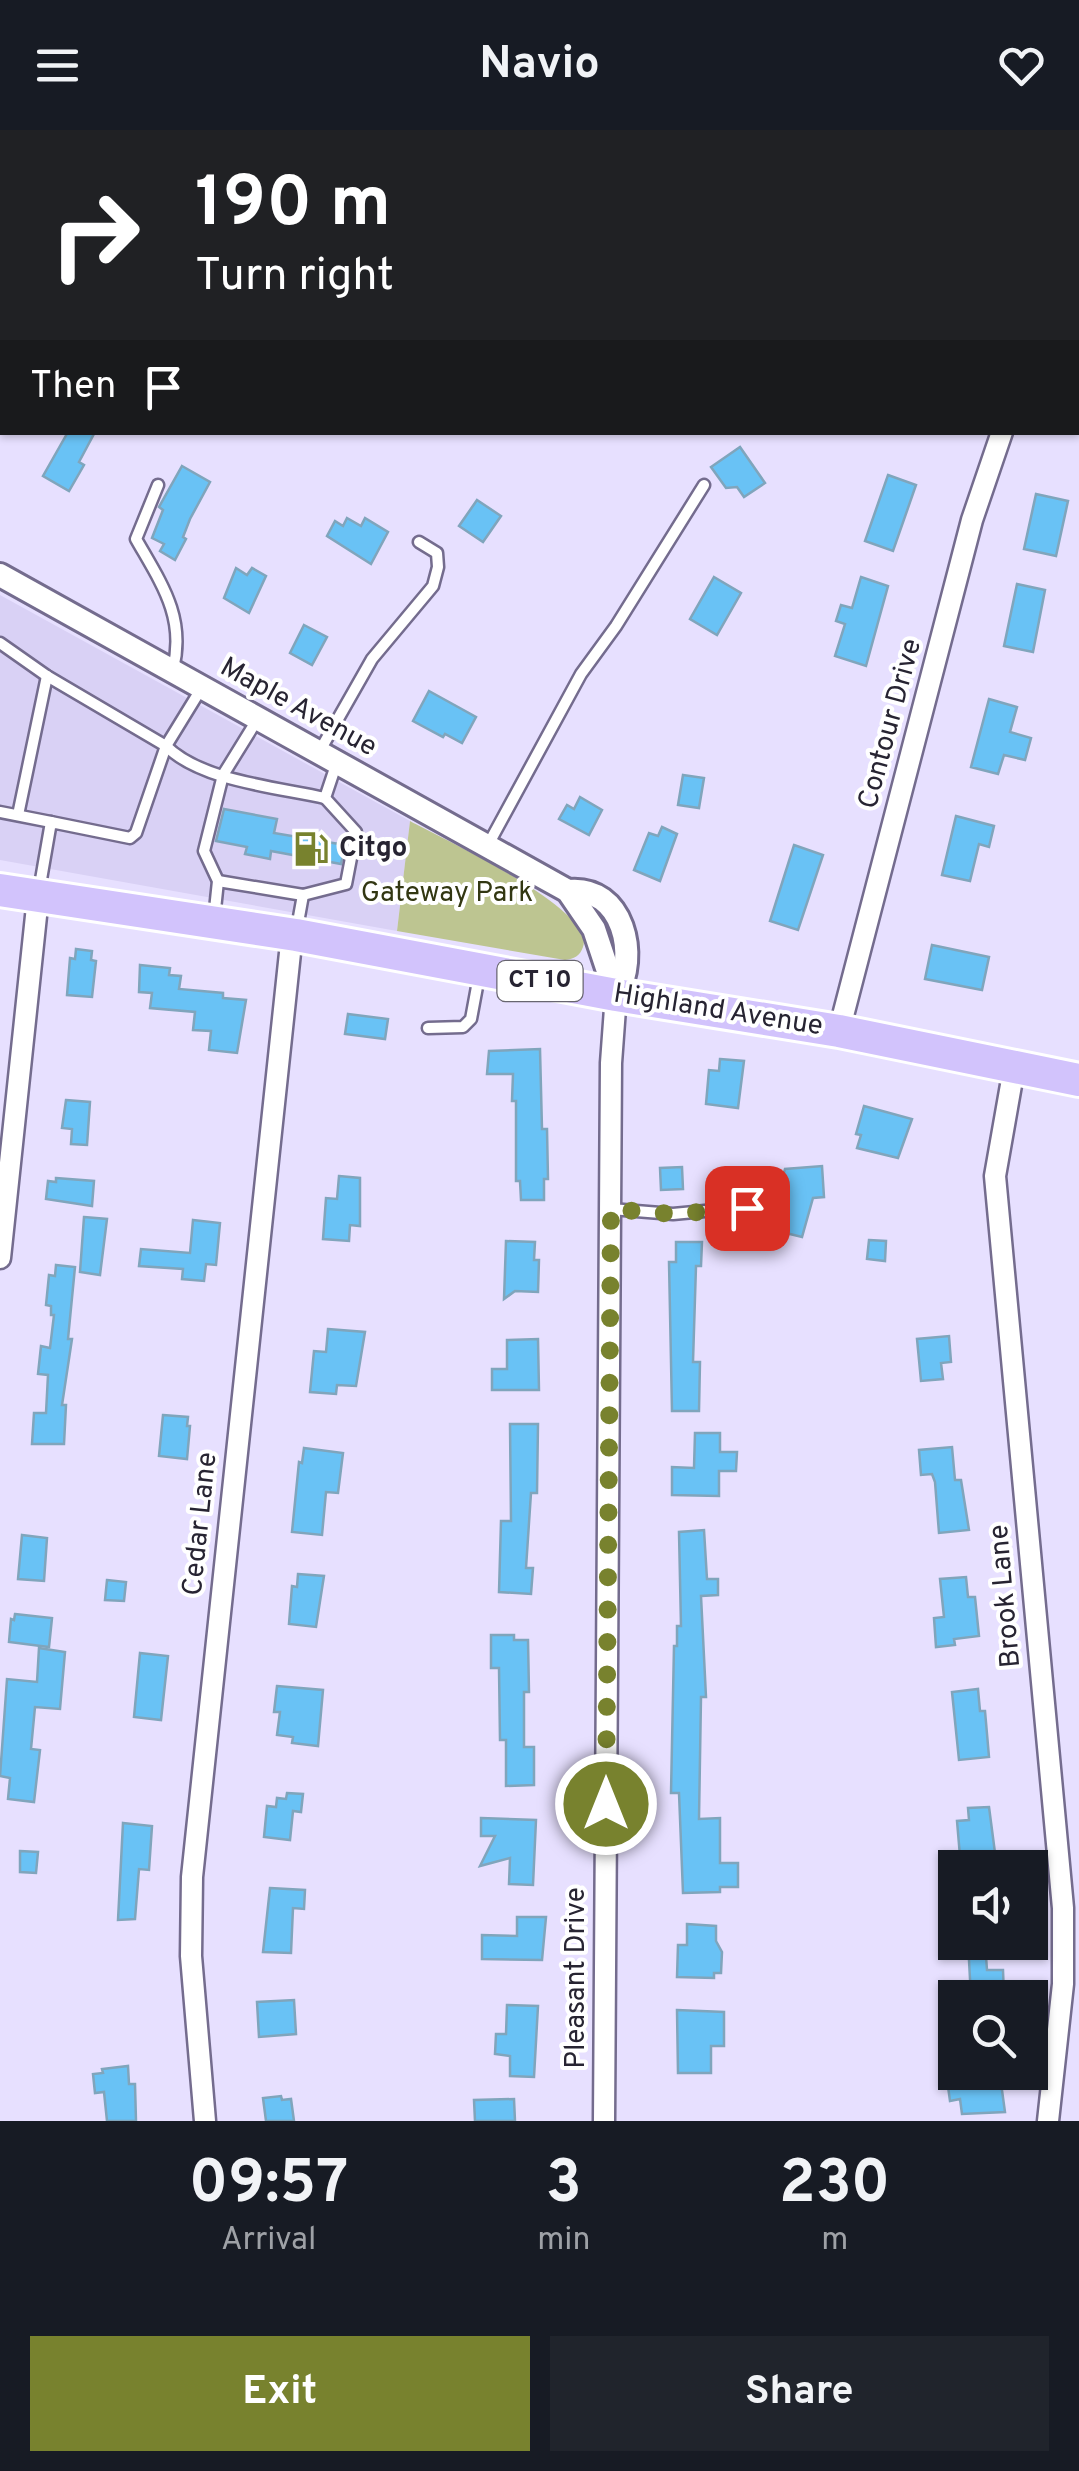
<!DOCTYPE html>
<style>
body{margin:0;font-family:Overpass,sans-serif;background:#20242c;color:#f1f3f6;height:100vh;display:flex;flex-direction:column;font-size:38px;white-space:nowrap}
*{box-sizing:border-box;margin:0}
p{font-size:32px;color:#9ea1a6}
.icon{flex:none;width:55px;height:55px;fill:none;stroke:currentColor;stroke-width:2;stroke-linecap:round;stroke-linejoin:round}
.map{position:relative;height:1991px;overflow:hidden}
.side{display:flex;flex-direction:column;background:#171b24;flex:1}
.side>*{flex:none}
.guide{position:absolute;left:0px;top:0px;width:1080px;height:305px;box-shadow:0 2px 8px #0004;background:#202124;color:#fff;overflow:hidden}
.tools{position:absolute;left:938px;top:1720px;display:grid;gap:20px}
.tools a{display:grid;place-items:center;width:110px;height:110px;border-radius:0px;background:#171b24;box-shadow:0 2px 8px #0004;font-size:50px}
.pin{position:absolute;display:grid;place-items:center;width:85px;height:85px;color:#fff;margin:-42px;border-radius:20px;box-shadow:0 5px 15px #0006}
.me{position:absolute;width:110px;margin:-55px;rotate:0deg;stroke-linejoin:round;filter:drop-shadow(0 0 8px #0008)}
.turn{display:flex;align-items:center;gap:35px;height:210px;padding:0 30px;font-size:45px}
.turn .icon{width:130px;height:130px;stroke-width:2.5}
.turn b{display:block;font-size:70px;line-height:85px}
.then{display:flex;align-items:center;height:95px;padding:0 30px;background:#0003;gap:20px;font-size:38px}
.eta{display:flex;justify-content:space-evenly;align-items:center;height:170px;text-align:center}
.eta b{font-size:60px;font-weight:700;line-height:70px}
.action{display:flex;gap:20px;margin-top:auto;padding:20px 30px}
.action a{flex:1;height:115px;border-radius:0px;background:#78822e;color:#fff;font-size:40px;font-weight:700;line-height:115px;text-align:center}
.action a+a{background:#20242c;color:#f1f3f6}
header{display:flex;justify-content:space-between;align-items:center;height:130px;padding:0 30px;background:#171b24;font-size:45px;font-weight:700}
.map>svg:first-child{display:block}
.built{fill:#d9d1f5}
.green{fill:#bdc591}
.building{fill:#69c2f5;stroke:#80a5bc;stroke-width:2.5}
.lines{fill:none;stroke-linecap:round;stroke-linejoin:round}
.service-casing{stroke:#746c8e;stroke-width:15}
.minor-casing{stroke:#746c8e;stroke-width:25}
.tertiary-casing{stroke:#746c8e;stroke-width:28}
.trunk-casing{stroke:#fff;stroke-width:38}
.service{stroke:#fff;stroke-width:10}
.minor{stroke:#fff;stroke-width:20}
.tertiary{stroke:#fff;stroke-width:22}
.trunk{stroke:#d2c3fc;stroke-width:32}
.route{stroke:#78822e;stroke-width:18;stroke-dasharray:0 32.4}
.labels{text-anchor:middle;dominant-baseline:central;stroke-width:8;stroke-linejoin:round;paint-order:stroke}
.shield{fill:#fff;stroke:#686670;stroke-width:2.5}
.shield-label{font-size:25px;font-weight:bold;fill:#272432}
.street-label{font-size:28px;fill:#272432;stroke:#fff}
.poi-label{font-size:28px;font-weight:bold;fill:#272432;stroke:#fff;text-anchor:start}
.park-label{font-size:28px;fill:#323712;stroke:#fff}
</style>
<header><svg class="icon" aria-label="menu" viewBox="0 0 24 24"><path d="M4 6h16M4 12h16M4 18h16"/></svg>Navio<svg class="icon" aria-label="heart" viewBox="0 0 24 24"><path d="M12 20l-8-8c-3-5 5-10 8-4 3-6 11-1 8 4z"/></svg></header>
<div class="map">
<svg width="1079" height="1991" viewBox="0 0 1079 1991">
<rect width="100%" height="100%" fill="#e7e0ff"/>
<polygon class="built" points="0,465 410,691 397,801 0,730"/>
<path class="green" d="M 410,691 C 439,707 597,780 583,817 C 580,826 574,829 565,830 L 397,801 Z"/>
<g class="building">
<polygon points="68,302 95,302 79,332 84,335 69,361 43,346"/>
<polygon points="740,317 765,353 744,367 737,357 726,358 711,337"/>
<polygon points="182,336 210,352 190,389 183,407 186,409 175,430 160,421 164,414 152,408 163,380 159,377"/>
<polygon points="888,345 916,355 893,421 865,411"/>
<polygon points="1036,364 1068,371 1056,426 1024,419"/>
<polygon points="477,370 501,386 483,412 459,396"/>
<polygon points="347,388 361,396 365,388 388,402 371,434 327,406 335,391 343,396"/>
<polygon points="236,438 247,445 252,438 266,446 249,483 224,468"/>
<polygon points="714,447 741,463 717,505 690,489"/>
<polygon points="861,447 888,456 866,536 835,526 845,494 836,491 841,475 852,478"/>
<polygon points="1017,454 1045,460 1033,522 1004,516"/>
<polygon points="304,495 327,507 312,535 290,523"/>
<polygon points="429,561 476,587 462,613 445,604 443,607 413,591"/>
<polygon points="989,569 1017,577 1010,602 1031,608 1025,630 1004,625 998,644 971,637"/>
<polygon points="683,645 704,648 699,678 678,675"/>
<polygon points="580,667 602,680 589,705 559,689 567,675 574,679"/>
<polygon points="224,679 277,689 274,703 345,715 341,734 271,721 270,729 245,724 247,717 216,711"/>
<polygon points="956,686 994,696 989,717 979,714 970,751 942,745"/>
<polygon points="662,697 677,704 660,751 634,740 649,703 658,706"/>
<polygon points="794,715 823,725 798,800 770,791"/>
<polygon points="932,815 989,827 982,860 925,849"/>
<polygon points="76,819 92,821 91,830 96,831 92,867 67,865 70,828 75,829"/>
<polygon points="140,835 170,838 169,845 181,846 179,859 223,863 223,868 246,870 237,923 209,920 211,901 193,900 195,882 150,878 152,863 139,862"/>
<polygon points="348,884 388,889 385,909 345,904"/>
<polygon points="540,919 542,999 547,999 548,1049 544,1049 544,1070 521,1070 520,1051 516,1051 516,971 512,971 513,944 487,944 489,921"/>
<polygon points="720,929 744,931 738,978 706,974 709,940 719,941"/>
<polygon points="66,970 90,972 87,1015 71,1014 72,999 62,998"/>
<polygon points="864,976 912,989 898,1028 857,1018 861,1005 856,1004"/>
<polygon points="822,1036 824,1067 813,1068 802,1107 778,1101 785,1077 782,1050 785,1039"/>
<polygon points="682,1037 683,1059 661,1060 660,1038"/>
<polygon points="339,1046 360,1048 360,1096 350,1095 349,1111 323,1109 326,1068 337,1069"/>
<polygon points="56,1048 94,1051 92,1076 46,1069 48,1051 56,1052"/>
<polygon points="84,1087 107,1089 100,1145 80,1142"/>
<polygon points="193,1090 220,1093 216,1135 206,1134 204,1151 182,1149 183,1139 139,1136 141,1119 190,1123"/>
<polygon points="869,1110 886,1111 885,1131 867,1129"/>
<polygon points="506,1111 535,1112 534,1130 539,1130 538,1162 515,1161 504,1169"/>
<polygon points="676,1112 702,1112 701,1136 696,1136 693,1232 700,1232 699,1281 672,1281 669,1132 676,1132"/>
<polygon points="56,1135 75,1137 68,1209 72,1209 62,1275 66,1275 64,1314 32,1314 34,1283 46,1283 48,1245 38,1244 41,1216 50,1218 54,1185 51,1185 51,1176 46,1175 49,1145 55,1146"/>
<polygon points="328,1199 365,1202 356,1256 337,1255 336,1264 310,1262 314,1221 326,1222"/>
<polygon points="949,1206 951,1232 941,1233 943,1249 921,1251 917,1209"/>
<polygon points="538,1209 539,1260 492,1260 492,1239 507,1239 507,1210"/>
<polygon points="163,1285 188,1287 187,1296 190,1296 187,1329 159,1326"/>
<polygon points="510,1294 538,1294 537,1363 531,1363 526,1438 533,1438 531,1464 499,1462 501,1391 511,1391"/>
<polygon points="695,1303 720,1303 720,1322 737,1322 736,1341 719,1341 719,1366 672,1365 672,1337 694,1338"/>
<polygon points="952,1317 955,1350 961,1350 969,1400 939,1403 935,1352 932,1344 921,1345 919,1320"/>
<polygon points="304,1318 343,1323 338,1363 326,1362 322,1405 292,1402 299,1332 302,1333"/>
<polygon points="704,1400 707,1449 718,1449 718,1465 701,1466 706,1567 701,1567 699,1689 720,1688 720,1733 738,1733 738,1757 720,1757 720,1762 683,1763 679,1663 671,1663 674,1516 677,1516 677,1496 681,1496 679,1402"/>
<polygon points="22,1405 47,1408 44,1451 18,1449"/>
<polygon points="298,1444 324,1446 316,1497 289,1494 292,1456 297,1457"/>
<polygon points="966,1447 968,1467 975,1467 979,1506 954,1509 955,1515 936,1517 934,1488 944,1487 940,1449"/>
<polygon points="107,1450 126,1452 124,1471 105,1470"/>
<polygon points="15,1484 52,1488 49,1517 9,1512 11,1489 14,1490"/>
<polygon points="491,1505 514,1505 514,1510 528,1510 529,1562 524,1562 524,1617 534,1617 534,1655 506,1656 506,1610 500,1610 499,1538 491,1538"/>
<polygon points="39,1518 65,1522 60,1579 35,1577 31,1619 40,1620 34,1672 8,1669 10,1648 0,1646 7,1549 37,1552"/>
<polygon points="140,1523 168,1526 161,1590 134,1587"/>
<polygon points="277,1556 323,1560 318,1616 292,1613 293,1607 277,1605 280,1582 274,1582"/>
<polygon points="978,1559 980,1581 985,1581 989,1627 959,1630 952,1562"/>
<polygon points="287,1663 303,1664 301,1682 293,1681 290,1710 264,1707 267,1676 276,1677 277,1668 286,1669"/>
<polygon points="989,1677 997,1738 961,1738 957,1691 969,1690 968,1678"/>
<polygon points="481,1688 536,1690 533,1755 509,1754 510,1728 480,1736 495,1706 481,1706"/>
<polygon points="123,1693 152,1696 149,1740 139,1739 135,1789 118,1790"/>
<polygon points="20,1721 38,1722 36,1743 20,1742"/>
<polygon points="270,1758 305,1760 304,1779 293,1778 291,1823 263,1822"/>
<polygon points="517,1787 546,1787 542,1830 482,1829 482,1805 517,1806"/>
<polygon points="687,1794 716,1796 716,1811 722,1822 721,1843 714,1843 714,1848 677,1847 678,1815 687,1815"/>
<polygon points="968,1812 985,1812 987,1840 1003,1840 1004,1866 971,1867"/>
<polygon points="294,1870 296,1904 259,1907 257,1872"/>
<polygon points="507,1875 538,1876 534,1947 510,1946 510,1926 495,1924 496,1904 506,1904"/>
<polygon points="677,1880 724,1882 724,1916 711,1916 711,1943 678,1943"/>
<polygon points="128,1936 129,1954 135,1954 136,1991 107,1991 104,1962 95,1963 93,1944 103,1943 102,1939"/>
<polygon points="946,1942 987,1942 987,1949 995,1948 996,1954 1001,1953 1005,1982 962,1984 960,1969 950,1971"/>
<polygon points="281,1966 282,1970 291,1969 294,1991 266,1991 263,1968"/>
<polygon points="514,1969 515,1991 475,1991 474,1970"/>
</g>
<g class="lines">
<defs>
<g id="service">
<polyline points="888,0 889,2"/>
<path d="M 158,355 L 136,409 C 161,453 186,487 173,539"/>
<path d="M 0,513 L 47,546 L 166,616 C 201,651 276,657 325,668"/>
<polyline points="318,624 372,529 433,456 438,437 437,423 419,412"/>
<polyline points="0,682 51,692"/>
<polyline points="18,685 47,546"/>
<polyline points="488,715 581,544 616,496 704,355"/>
<polyline points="218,751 303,765 346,754 356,702 325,668 336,635"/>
<polyline points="39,761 51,692 130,708 136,703 166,616 201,559"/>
<polyline points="214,789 218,751 204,721 223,645 257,590"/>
<polyline points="297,798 303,765"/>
<polyline points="428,898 463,897 471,889 479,846"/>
<polyline points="611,1079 673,1084 747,1077 767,1082"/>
</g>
<g id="minor">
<polyline points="132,0 138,2"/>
<polyline points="94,2 104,0"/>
<polyline points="435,2 435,0"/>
<polyline points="0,26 2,26"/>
<polyline points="1078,129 1079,126"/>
<polyline points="839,901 972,390 1002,302"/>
<polyline points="1014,938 995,1046 1063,1778 1063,1854 1048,1991"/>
<polyline points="0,1128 38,767"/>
<polyline points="205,1991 191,1826 192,1747 292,804"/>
<polyline points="604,1991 611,933 616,865"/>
</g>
<g id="tertiary">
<polyline points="0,445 568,761 594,799 616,865"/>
<path d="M 568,761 C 624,755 639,827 616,865"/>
</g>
<polyline id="trunk" points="0,760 296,805 616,865 839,901 1079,950"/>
</defs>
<use href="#service" class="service-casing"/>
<use href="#minor" class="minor-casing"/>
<use href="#tertiary" class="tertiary-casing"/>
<use href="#trunk" class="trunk-casing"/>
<use href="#service" class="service"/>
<use href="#minor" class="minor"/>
<use href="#tertiary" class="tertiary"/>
<use href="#trunk" class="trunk"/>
</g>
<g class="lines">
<polyline class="route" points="606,1674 611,1079 674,1084 747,1078"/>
</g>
<defs>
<symbol id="fuel-bare" viewBox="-9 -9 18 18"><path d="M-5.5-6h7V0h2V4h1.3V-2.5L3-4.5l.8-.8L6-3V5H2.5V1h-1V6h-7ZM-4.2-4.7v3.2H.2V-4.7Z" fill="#78822e" stroke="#fff" stroke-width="2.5" paint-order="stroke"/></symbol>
</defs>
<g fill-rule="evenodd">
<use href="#fuel-bare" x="286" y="694" width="50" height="50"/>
</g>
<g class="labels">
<rect class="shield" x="497.5" y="831" width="85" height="40" rx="8"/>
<g class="shield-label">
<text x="540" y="851">CT 10</text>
</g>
<g class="street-label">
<text transform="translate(298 578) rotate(29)">Maple Avenue</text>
<text transform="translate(891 594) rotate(-75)">Contour Drive</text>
<text transform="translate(718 881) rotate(9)">Highland Avenue</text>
<text transform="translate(201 1394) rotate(-84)">Cedar Lane</text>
<text transform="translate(1006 1466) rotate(-95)">Brook Lane</text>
<text transform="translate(577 1848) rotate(-90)">Pleasant Drive</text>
</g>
<g class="poi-label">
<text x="339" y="719">Citgo</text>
</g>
<g class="park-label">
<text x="447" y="764">Gateway Park</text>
</g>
</g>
</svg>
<div class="tools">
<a><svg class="icon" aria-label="sound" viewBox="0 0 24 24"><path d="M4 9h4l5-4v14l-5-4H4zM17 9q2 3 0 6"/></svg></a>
<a><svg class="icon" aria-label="search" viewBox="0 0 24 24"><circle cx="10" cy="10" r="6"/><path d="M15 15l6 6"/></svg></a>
</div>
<div class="pin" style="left:747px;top:1078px;background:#d93025"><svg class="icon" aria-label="arrive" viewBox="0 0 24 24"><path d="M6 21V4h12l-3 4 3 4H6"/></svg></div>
<svg class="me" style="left:606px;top:1674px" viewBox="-20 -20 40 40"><circle r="17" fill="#78822e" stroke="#fff" stroke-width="3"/><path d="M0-11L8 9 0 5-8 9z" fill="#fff"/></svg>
<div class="guide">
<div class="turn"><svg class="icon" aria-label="right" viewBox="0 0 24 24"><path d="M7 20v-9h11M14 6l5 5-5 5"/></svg><div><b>190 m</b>Turn right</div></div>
<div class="then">Then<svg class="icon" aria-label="arrive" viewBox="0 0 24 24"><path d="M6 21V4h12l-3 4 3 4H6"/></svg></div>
</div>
</div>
<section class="side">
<div class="eta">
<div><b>09:57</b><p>Arrival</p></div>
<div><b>3</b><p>min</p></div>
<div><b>230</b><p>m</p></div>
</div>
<div class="action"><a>Exit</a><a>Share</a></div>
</section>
